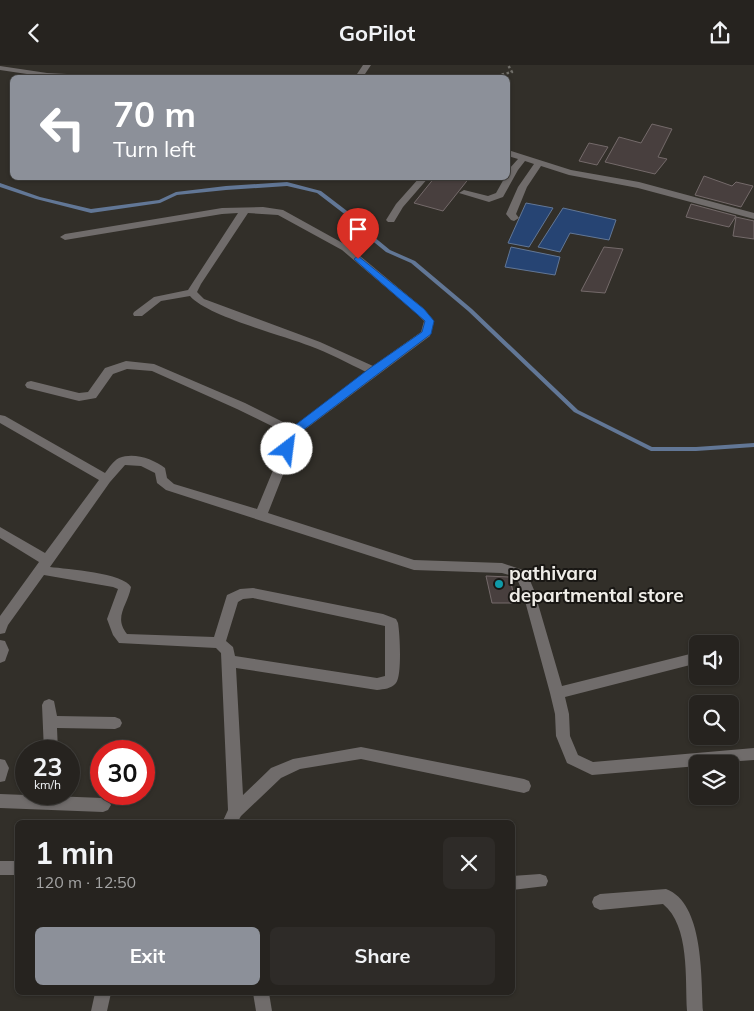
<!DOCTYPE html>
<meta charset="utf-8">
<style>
body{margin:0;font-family:Mulish,sans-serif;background:#2e2b28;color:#f1f3f6;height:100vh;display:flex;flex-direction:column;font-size:19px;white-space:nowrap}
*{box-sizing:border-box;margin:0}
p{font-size:16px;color:#a4a4a4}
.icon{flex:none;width:28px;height:28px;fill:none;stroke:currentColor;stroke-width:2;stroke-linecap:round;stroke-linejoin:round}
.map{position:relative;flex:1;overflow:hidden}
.sheet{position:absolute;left:15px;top:755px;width:500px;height:175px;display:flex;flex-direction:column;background:#26231f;border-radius:8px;box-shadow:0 1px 4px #0004,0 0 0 1px #42403d}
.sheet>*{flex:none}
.guide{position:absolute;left:10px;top:10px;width:500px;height:105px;border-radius:8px;box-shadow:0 1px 4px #0004,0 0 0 1px #42403d;background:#8c9099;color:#fff;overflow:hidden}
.controls{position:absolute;left:689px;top:570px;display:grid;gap:10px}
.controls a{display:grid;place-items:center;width:50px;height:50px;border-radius:8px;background:#26231f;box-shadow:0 1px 4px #0004,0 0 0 1px #42403d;font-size:25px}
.speed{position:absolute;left:15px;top:675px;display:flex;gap:10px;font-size:25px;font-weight:700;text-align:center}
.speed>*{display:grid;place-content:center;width:65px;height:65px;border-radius:50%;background:#26231f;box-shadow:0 1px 4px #0004,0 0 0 1px #42403d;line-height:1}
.speed small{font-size:12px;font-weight:400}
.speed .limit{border:8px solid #d22;background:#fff;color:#111}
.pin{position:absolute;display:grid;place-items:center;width:42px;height:42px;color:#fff;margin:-51px -21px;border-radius:50% 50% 50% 0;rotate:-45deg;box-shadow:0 0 5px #0007}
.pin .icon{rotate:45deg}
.me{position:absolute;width:55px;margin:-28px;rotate:30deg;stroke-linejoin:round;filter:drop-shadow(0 0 4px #0008)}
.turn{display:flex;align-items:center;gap:18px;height:105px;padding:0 20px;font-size:22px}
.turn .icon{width:65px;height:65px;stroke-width:2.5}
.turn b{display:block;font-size:35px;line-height:42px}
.round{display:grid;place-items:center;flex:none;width:52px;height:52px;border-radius:8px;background:#2e2b28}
.headline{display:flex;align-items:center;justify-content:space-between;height:85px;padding:0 20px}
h1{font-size:30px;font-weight:700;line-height:38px}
.cta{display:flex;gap:10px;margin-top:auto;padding:10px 20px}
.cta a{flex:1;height:58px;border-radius:8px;background:#8c9099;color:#fff;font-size:20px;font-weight:700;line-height:58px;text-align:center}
.cta a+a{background:#2e2b28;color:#f1f3f6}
header{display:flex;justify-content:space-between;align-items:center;height:65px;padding:0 20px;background:#26231f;font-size:22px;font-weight:700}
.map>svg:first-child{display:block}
.water{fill:#264473;stroke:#627796}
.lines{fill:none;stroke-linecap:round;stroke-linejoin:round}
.stream{fill:#627796;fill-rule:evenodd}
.building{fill:#483f3e;stroke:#746a6a}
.path{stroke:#706e68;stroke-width:2.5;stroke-dasharray:2.5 2.5;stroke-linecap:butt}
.minor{fill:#706c6b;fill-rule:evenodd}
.route{fill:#1a73e8;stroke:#114b97}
.culture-dot{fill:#0f9aa8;stroke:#191714;stroke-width:2}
.labels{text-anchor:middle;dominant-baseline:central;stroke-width:4;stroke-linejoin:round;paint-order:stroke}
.poi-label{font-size:19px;font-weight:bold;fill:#efede8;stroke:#191714;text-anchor:start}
</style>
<header><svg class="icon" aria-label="back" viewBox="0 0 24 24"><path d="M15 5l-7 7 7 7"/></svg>GoPilot<svg class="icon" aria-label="share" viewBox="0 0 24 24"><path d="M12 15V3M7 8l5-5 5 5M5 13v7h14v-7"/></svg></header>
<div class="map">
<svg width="754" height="946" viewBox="0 0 754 946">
<rect width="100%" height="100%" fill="#322f29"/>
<g class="water">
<polygon points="526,138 553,143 529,182 508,178"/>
<polygon points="563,143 616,155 609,175 570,168 560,187 538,182"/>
<polygon points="511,182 560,192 555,210 505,202"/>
</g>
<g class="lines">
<polygon class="stream" points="287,117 321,126 351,149 368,167 390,185 415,196 472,244 578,345 652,382 696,382 754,378 754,382 696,386 651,386 574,347 468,246 411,198 386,187 364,169 347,151 317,128 287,121 226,125 177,130 160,138 91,148 36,134 0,122 0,118 40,132 91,144 159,135 176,127 226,121"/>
</g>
<g class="building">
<polygon points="652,59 672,64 658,92 667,94 655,109 605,97 619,72 641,78"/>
<polygon points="589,78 608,82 597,100 579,96"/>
<polygon points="704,111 732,121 736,117 753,121 741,142 695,130"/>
<polygon points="435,112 470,112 443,146 414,138"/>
<polygon points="691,139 736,151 729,162 686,152"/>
<polygon points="736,152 754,156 754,174 733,171"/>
<polygon points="604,182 623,184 605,228 581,226"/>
<polygon points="486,511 510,512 515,538 492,538"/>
</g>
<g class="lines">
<polyline class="path" points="492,12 512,7 508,0"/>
<g class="minor">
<polygon points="363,0 371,0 363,12 355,12"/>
<polygon points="0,1 47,8 87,10 91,12 47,12 0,5"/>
<polygon points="508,85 571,105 639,117 754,148 754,154 638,123 569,110 541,101 527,122 516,149 519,153 514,156 511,155 506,149 518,122 534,99 525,96 518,105 503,132 489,137 459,128 464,125 488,131 496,128 505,112 508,112 509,104 518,94 508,91"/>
<polygon points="420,112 429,112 403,142 394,157 388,157 386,155 396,139"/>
<path d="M 263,142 L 283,145 L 348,181 L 424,244 L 434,256 L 430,271 L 299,369 L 268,448 L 414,495 L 502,498 L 526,506 L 534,525 L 562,621 L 698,587 L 698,598 L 565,632 L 569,649 L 570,671 L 578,690 L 593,697 L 754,683 L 754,695 L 698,699 L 698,701 L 592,710 L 567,698 L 556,671 L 555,649 L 550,628 L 522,525 L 516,512 L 502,508 L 414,505 L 166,425 L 157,418 L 155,408 L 141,401 L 125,400 L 110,417 L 50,502 C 67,504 124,508 131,522 C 128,540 113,552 127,569 L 214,572 L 227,530 L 240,524 L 253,523 L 383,549 L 396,554 L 398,558 C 400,569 402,611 396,618 C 391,624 384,624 377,625 L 236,603 L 243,730 L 271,703 L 293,694 L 361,682 L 524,714 L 529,716 L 531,721 L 529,726 L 524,728 L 361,694 L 300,704 L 281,713 L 241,751 L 237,758 L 222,758 L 228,745 L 221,588 L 216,583 L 119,578 L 113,570 L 107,554 L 118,524 L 113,522 L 44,510 L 8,560 L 5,568 L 0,569 L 0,551 L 39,497 L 0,473 L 0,462 L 45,488 L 99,415 L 0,358 L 0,350 L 5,351 L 105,408 C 109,403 113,396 119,393 C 134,387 153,394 165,403 L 167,413 L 174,419 L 257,444 L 288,369 L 237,344 L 152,306 L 127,304 L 113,309 L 96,333 L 79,336 L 27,323 L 25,320 L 27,317 L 31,316 L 79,328 L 88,327 L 105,303 L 126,296 L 154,299 L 245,338 L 293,362 L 366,307 C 348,298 329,288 310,281 C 282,270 207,251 190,231 L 161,236 L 142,251 L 134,251 L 133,249 L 134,247 L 154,232 L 188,225 L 238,148 L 222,149 L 65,175 L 60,172 L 65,169 L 222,143 ZM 248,148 L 278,150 L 342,185 L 416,248 L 424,256 L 421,267 L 373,301 L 320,277 L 204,234 L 197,227 L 201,219 ZM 253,533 L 385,561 L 385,611 L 377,613 L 235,591 L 233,582 L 226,576 L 238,537 L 243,534 Z"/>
<polygon points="0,575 5,576 9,585 5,596 0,598"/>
<polygon points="49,634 54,636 57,651 115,652 120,654 122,658 120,662 115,664 57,663 58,686 44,686 42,640 44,636"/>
<polygon points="0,694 5,695 9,703 5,716 0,717"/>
<polygon points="0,729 103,733 108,735 111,740 108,745 103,747 0,743"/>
<rect x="0" y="796" width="18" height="14"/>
<polygon points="540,809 546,811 548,816 546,821 512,825 512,811"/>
<path d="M 666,824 C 704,838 701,912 703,946 L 687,946 C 685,914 690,861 663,839 L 600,845 L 594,842 L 592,837 L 594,832 L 600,829 Z"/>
<polygon points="95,928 111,928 107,946 91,946"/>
<polygon points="253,928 269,928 272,946 256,946"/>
</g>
</g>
<polygon class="route" points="358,191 424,244 434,256 431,269 298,369 291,386 283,386 282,384 290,364 370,303 422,267 425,256 355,195 354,194"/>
<circle class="culture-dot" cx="499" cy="519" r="5"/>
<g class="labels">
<g class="poi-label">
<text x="509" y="508">pathivara<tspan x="509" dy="22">departmental store</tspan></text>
</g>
</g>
</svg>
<div class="controls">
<a><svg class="icon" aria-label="sound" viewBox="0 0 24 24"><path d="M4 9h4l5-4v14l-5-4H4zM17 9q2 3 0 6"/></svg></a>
<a><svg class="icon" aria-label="search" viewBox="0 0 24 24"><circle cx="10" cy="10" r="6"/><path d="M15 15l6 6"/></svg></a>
<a><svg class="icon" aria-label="layers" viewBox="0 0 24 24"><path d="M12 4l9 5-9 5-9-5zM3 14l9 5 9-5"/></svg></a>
</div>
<div class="speed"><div>23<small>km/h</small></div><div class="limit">30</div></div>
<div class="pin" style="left:358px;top:194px;background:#d93025"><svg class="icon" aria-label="arrive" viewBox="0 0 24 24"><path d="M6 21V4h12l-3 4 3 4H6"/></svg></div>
<svg class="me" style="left:287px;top:384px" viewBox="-20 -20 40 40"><circle r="19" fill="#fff"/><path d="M0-13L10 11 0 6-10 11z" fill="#1a73e8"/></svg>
<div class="guide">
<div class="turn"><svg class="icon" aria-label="left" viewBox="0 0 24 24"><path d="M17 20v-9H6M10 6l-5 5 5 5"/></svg><div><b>70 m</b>Turn left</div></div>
</div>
<section class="sheet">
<div class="headline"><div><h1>1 min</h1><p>120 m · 12:50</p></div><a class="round"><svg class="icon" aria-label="close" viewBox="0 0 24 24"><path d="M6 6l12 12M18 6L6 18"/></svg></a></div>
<div class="cta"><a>Exit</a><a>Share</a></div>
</section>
</div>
